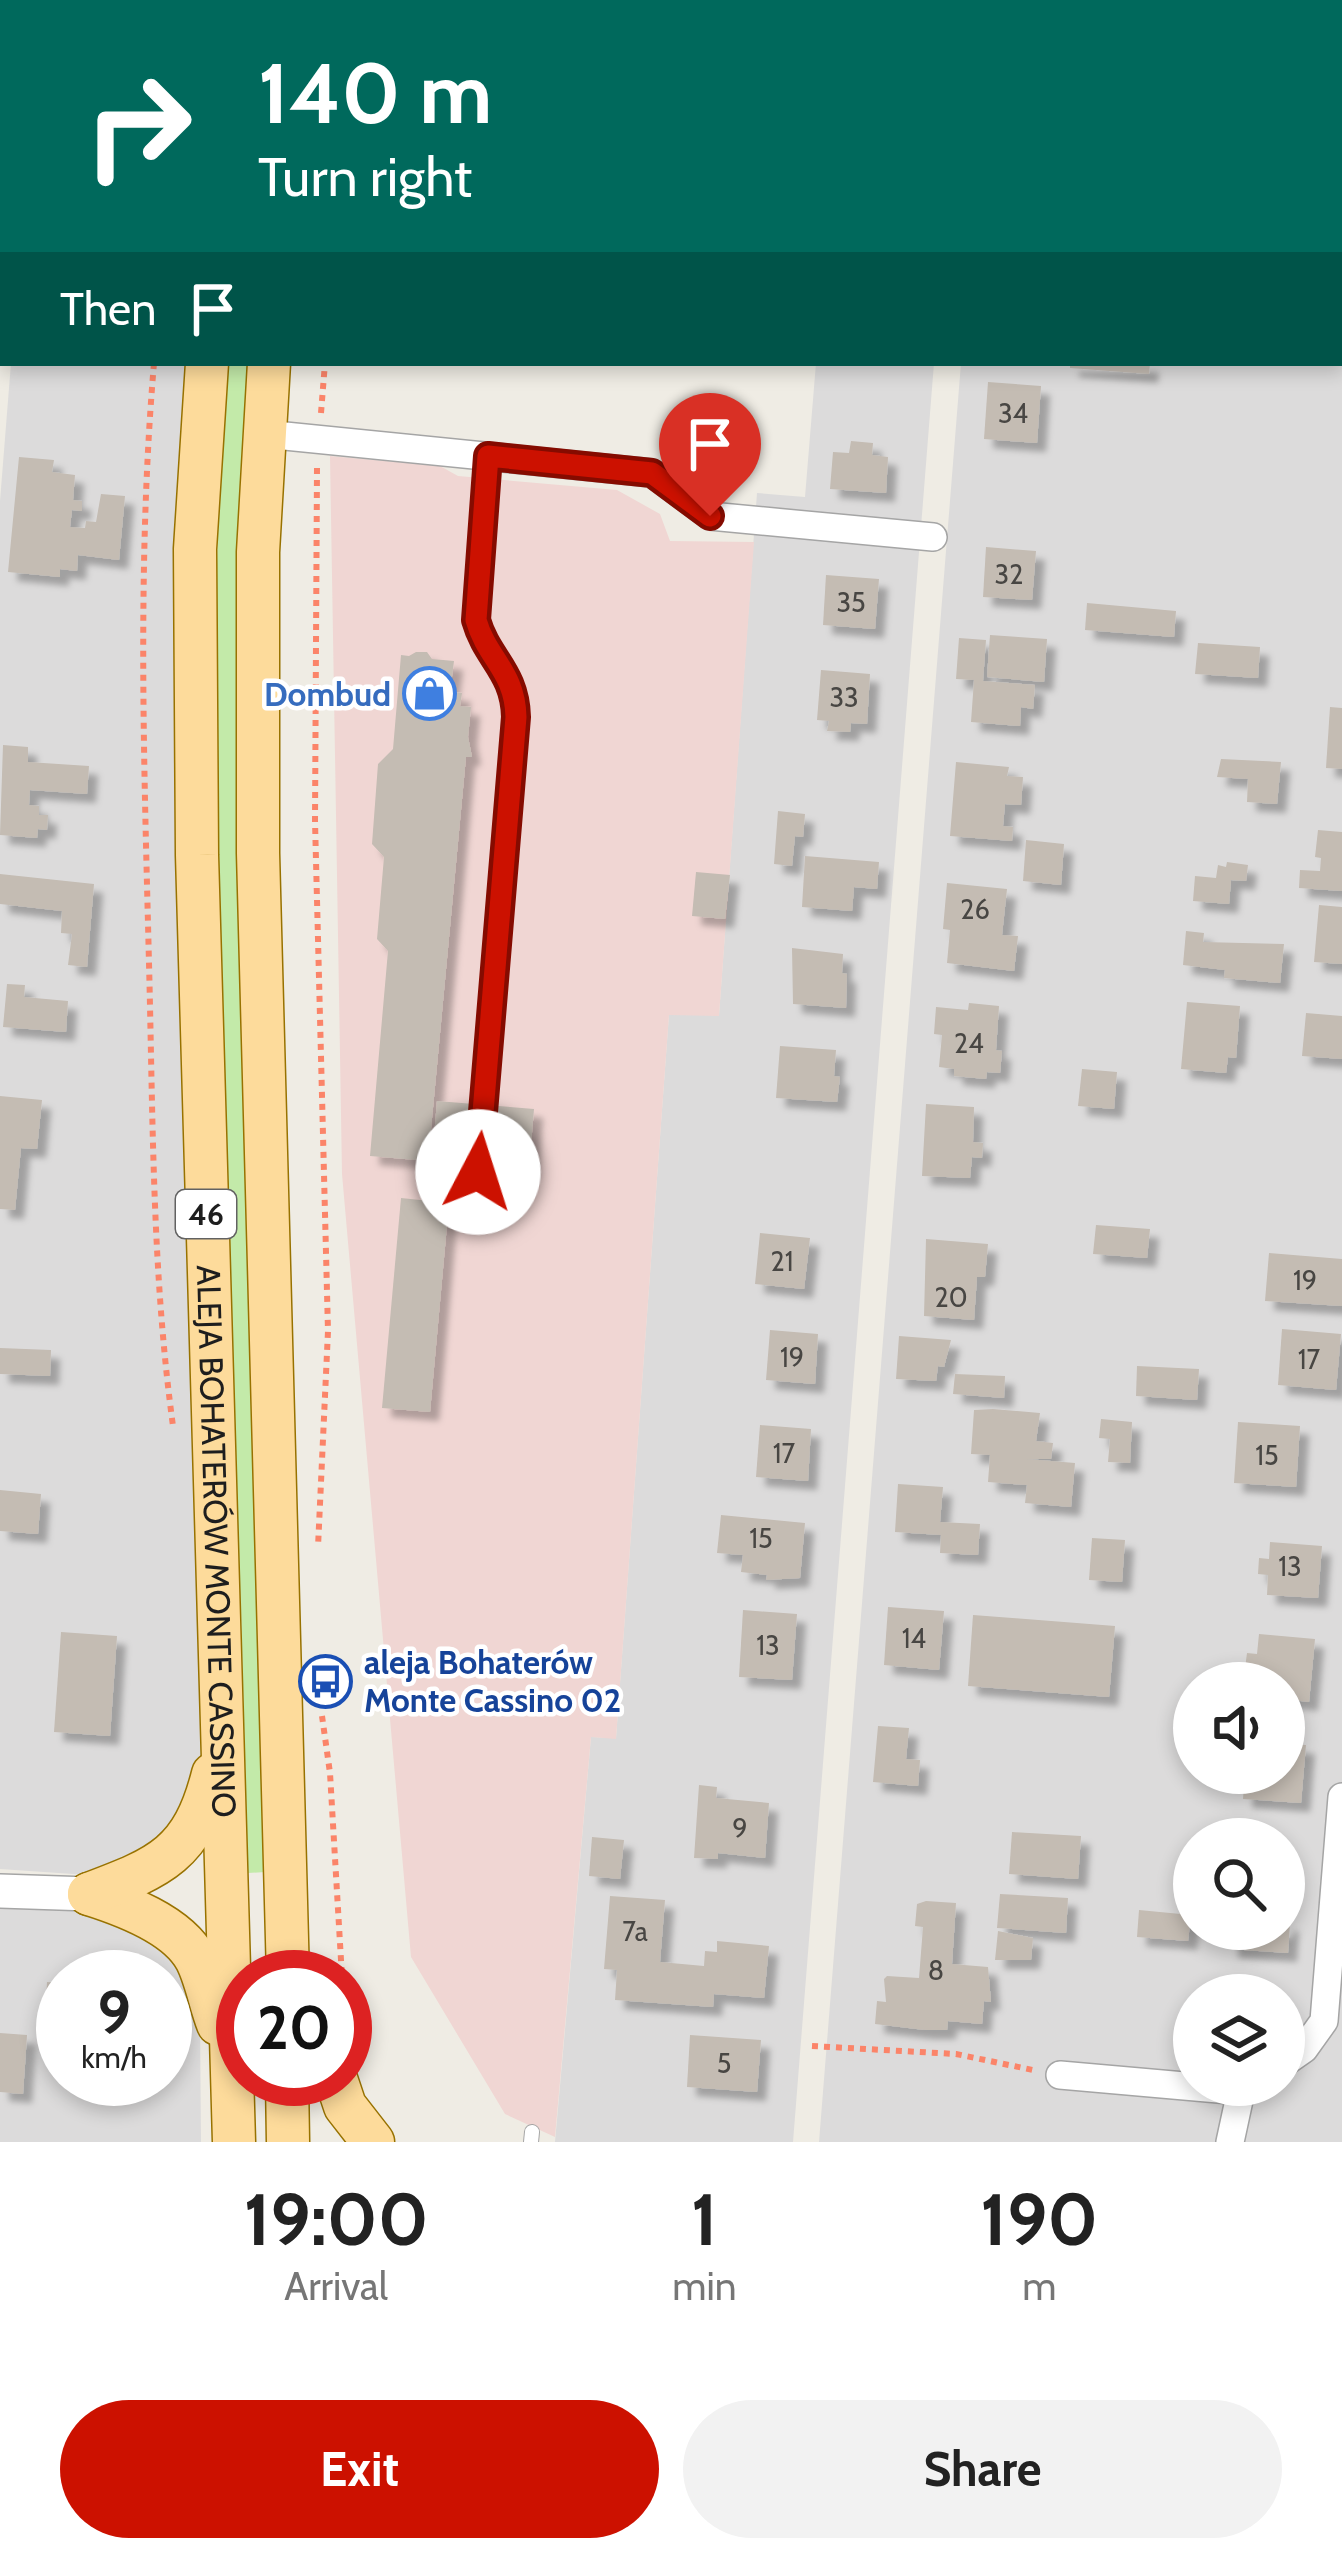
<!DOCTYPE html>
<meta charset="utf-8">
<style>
body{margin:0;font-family:Cabin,sans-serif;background:#f2f2f2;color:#222;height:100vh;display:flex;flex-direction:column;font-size:45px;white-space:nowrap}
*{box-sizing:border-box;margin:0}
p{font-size:39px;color:#767676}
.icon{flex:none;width:66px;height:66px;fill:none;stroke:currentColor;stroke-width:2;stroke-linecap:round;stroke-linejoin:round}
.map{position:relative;height:2142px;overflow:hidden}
.drawer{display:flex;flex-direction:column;background:#fff;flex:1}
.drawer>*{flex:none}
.hud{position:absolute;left:0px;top:0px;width:1344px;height:366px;box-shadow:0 6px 18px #0003;background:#00695c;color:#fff;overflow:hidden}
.tools{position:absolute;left:1173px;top:1662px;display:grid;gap:24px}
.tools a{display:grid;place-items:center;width:132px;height:132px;border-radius:50%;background:#fff;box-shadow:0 6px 18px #0003;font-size:60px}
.speed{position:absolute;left:36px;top:1950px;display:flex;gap:24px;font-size:60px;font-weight:700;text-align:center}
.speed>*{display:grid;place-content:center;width:156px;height:156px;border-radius:50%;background:#fff;box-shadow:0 6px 18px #0003;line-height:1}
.speed small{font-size:30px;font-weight:400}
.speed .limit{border:18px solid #d22;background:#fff;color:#111}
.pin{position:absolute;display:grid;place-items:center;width:102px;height:102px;color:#fff;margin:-123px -51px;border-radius:50% 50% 50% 0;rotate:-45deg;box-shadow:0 0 12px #0007}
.pin .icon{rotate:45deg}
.me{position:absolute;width:132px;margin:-66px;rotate:5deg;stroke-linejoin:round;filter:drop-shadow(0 0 9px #0008)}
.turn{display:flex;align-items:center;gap:42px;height:252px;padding:0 60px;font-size:54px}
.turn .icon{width:156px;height:156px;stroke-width:2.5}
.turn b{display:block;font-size:84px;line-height:102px}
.then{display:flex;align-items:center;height:114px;padding:0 60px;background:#0003;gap:24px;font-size:45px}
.eta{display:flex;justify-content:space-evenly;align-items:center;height:204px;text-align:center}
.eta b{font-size:72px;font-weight:700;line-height:84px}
.primary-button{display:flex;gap:24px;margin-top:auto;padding:24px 60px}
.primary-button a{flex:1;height:138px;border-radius:72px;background:#c10;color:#fff;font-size:48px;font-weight:700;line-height:138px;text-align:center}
.primary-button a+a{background:#f2f2f2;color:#222}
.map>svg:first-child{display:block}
.residential{fill:#dcdbdb;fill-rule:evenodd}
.commercial{fill:#f0d6d3}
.grass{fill:#c3eaa9}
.building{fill:#c4bcb3;filter:url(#shadow)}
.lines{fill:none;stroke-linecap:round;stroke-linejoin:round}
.service-casing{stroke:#a5a5a5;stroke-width:16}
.minor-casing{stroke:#a5a5a5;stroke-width:30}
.tertiary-casing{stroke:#a5a5a5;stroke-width:36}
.primary-casing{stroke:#987200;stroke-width:45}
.path{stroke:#fb8469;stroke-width:6;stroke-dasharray:6 6;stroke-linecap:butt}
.service{stroke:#fff;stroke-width:14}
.minor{stroke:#fff;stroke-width:27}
.tertiary{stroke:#fff;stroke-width:33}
.primary{stroke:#fddb9b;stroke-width:42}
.route-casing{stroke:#850b00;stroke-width:30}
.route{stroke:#c10;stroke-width:21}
.labels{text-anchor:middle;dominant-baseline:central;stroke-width:9;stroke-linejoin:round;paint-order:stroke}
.number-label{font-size:27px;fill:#484643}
.shield{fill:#fff;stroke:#626262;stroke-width:3}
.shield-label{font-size:30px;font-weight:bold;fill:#1e1e1e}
.shop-label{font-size:33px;font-weight:bold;fill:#366cbe;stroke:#fff;text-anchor:end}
.street-label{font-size:33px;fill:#1e1e1e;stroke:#fff}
.transit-label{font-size:33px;font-weight:bold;fill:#164399;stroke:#fff;text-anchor:start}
</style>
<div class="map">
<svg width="1342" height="2142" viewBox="0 0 1342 2142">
<defs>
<filter id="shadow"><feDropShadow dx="9" dy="9" stdDeviation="3" flood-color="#0004"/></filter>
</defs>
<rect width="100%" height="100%" fill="#efece4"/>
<g class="residential">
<path d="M 990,0 L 1342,0 L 1342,2142 L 819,2142 L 961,363 L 1341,363 L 1341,3 L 990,3 ZM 1194,1683 L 1284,1683 L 1284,1773 L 1194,1773 ZM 1194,1839 L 1284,1839 L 1284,1929 L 1194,1929 ZM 1194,1995 L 1284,1995 L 1284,2085 L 1194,2085 Z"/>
<polygon points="11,363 190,363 208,1750 162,1846 88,1875 0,1869 0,501"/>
<polygon points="816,363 934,363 793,2142 555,2142 591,1737 616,1738 669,1014 719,1015 757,493 805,497"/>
<path d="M 0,1906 L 98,1913 L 141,1930 L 180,1967 L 200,2021 L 201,2142 L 0,2142 ZM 63,1977 L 165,1977 L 165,2079 L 63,2079 Z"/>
</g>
<polygon class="commercial" points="330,456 440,466 458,476 617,490 660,514 670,541 754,542 719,1016 669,1015 616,1739 591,1737 555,2137 505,2114 411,1957 342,1174"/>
<polygon class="grass" points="223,363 249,363 256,1554 265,1872 248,1873 241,1610 233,1515 212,731"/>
<g class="building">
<polygon points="1070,363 1150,363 1149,374 1070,368"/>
<polygon points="988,382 1041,386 1037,443 984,439"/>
<polygon points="851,441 873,443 872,455 888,457 886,493 830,489 833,452 849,453"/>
<polygon points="19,457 54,460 52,472 75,475 73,500 82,501 82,511 72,510 70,527 85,528 86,521 96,522 101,494 125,496 119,560 78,555 77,571 60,569 60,577 8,572"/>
<polygon points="986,547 1036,551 1032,600 983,597"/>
<polygon points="826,575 879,579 875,629 823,625"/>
<polygon points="1087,603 1176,611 1174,637 1085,630"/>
<polygon points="990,635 1047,639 1044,682 987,677"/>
<polygon points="959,638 986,640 983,681 1035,685 1033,709 1021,707 1020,726 971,722 974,680 956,679"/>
<polygon points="1198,643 1260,647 1258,678 1195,674"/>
<polygon points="416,652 427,652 432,659 454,661 450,692 462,693 460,706 471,707 468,737 472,757 466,757 428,1161 370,1156 388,951 377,939 384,857 372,844 378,764 393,749 401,655 409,656"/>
<polygon points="821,670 870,674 867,724 851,723 850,732 827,731 829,721 817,720"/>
<polygon points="1330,707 1342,708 1342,769 1326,768"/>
<polygon points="3,745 28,747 28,762 89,766 87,794 30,790 29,805 39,806 39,815 48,815 47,830 38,829 37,838 0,835"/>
<polygon points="1221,759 1281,762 1277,804 1247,802 1248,779 1217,777"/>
<polygon points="956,762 1009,767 1007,776 1023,777 1021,805 1005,804 1003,826 1013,827 1012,841 950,836"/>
<polygon points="778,811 805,814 803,837 795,836 792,866 774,864"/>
<polygon points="1318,830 1342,832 1342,891 1299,888 1300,870 1320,871 1321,858 1315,857"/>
<polygon points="1026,840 1064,844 1061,885 1023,881"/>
<polygon points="805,856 879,862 877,889 854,887 852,911 802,907"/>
<polygon points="1227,862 1248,865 1246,881 1231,880 1229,904 1193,901 1195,876 1216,878 1218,865 1226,867"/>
<polygon points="696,872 730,875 725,919 692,916"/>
<polygon points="0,874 94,884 87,967 68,965 72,934 61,933 62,911 0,904"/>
<polygon points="947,883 1007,889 1002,935 1018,936 1014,971 947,963 950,930 943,929"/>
<polygon points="1319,905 1342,907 1342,964 1314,962"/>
<polygon points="1186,931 1204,933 1203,942 1284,944 1280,983 1224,978 1225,970 1183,965"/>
<polygon points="792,948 843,954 842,973 847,974 846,1008 793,1004"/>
<polygon points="7,984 25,985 24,997 68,1001 66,1032 3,1027"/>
<polygon points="1187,1002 1240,1006 1236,1058 1228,1057 1226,1073 1181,1069"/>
<polygon points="969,1003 999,1006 996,1050 1002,1051 1000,1073 987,1072 986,1079 954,1076 954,1069 939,1067 942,1035 934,1034 936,1007 968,1010"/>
<polygon points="1306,1013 1342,1016 1342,1059 1302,1056"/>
<polygon points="780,1046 836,1050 834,1076 840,1077 837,1102 776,1098"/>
<polygon points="1082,1069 1117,1072 1114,1109 1078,1106"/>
<polygon points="0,1096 42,1100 37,1149 21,1148 15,1210 0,1209"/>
<polygon points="437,1101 534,1109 529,1169 432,1161"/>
<polygon points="926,1104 974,1107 973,1142 983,1143 982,1158 972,1157 970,1178 922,1176"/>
<polygon points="401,1198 449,1203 430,1412 382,1408"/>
<polygon points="1096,1225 1150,1229 1147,1258 1093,1254"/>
<polygon points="760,1233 810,1238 804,1289 755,1284"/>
<polygon points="926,1239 988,1244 985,1277 977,1277 974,1320 924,1316"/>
<polygon points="1269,1253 1342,1259 1342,1306 1265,1301"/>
<polygon points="1282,1329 1341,1334 1336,1390 1278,1385"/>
<polygon points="770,1330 818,1334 815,1384 766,1380"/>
<polygon points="899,1336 951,1340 944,1367 938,1366 936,1381 896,1379"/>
<polygon points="0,1348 51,1350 50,1376 0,1374"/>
<polygon points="1137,1366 1199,1369 1197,1400 1136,1396"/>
<polygon points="955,1374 1005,1376 1004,1398 953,1394"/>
<polygon points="993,1409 1040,1413 1036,1441 1053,1443 1051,1459 1027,1459 1075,1463 1071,1507 1025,1503 1027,1485 988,1482 990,1455 971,1454 974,1410"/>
<polygon points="1101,1419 1132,1422 1130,1463 1108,1462 1110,1439 1099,1438"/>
<polygon points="1238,1422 1300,1426 1296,1487 1234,1483"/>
<polygon points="760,1425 811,1429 808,1481 756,1477"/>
<polygon points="898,1484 943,1487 940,1522 980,1524 978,1555 940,1553 941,1535 895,1532"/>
<polygon points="0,1490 41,1494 38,1534 0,1531"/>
<polygon points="721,1515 805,1523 800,1578 766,1580 767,1575 741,1572 743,1555 717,1553"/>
<polygon points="1092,1538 1125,1540 1122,1582 1089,1580"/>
<polygon points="1270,1542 1322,1546 1318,1598 1267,1595 1268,1575 1258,1574 1259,1558 1269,1559"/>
<polygon points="888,1607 944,1611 939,1670 884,1665"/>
<polygon points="743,1610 797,1614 792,1680 739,1677"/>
<polygon points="973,1615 1115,1626 1109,1697 968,1686"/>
<polygon points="61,1632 117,1636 110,1736 54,1732"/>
<polygon points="1259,1634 1315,1639 1309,1702 1284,1699 1284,1683 1254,1683 1254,1677 1244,1676 1247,1653 1257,1654"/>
<polygon points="878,1726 909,1728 906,1759 920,1760 918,1786 873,1782"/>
<polygon points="1284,1744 1306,1745 1301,1803 1243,1799 1245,1773 1284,1773"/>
<polygon points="699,1785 717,1787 716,1798 769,1803 765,1858 718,1853 718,1859 694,1858"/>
<polygon points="1012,1832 1081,1836 1078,1879 1009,1874"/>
<polygon points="592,1837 624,1840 620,1879 589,1876"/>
<polygon points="1000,1894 1068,1898 1066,1933 997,1928"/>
<polygon points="610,1896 665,1900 660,1962 704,1966 705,1951 717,1952 717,1941 769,1946 764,1998 714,1994 713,2007 615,2000 617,1970 604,1969"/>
<polygon points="926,1901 956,1903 952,1964 988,1967 991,2002 984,2001 982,2024 948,2021 947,2030 925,2030 875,2024 877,2001 886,2002 884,1979 887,1976 919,1978 923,1927 915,1926 917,1904"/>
<polygon points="1139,1910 1191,1915 1188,1941 1137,1937"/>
<polygon points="1284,1922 1290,1923 1288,1953 1229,1949 1230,1929 1284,1929"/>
<polygon points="998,1931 1033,1938 1031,1960 995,1960"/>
<polygon points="47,1982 63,1983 63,2055 50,2054 54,2003 46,2003"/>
<polygon points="0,2033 27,2035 23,2094 0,2092"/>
<polygon points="690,2035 761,2040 757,2092 687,2087"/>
</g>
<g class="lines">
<defs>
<g id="service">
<path d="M 478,1172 L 516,717 C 516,671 487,659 476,621 L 489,456"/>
<polyline points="531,2142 532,2132"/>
</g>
<g id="minor">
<polyline points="19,3 20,0"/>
<polyline points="0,266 3,230"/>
<polyline points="265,434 652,473 710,516 933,537"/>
<polyline points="1284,2063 1304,2049 1324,2021 1342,1797"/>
<polyline points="1060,2075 1241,2091"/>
<polyline points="1230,2142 1241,2091 1250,2085"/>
</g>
<polyline id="tertiary" points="0,1891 89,1894"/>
<g id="primary">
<polyline points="234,3 235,0"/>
<polyline points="301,3 301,0"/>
<path id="s1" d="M 207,363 L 195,549 L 197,855 L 234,2142"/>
<polyline points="269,363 258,552 258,853 288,1977"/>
<path d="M 89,1894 C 124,1905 177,1924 196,1959 C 206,1978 210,2004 218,2024"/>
<path d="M 89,1894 C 161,1867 193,1854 213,1774"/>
<polyline points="287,2079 288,2142"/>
<polyline points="336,2079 345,2106 373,2142"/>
</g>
</defs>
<use href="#service" class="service-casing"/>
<use href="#minor" class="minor-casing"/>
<use href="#tertiary" class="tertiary-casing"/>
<use href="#primary" class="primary-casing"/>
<g class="path">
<polyline points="183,3 184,0"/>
<polyline points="355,3 355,0"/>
<path d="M 154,363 C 137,563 144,763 149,963 C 153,1118 152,1273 173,1426"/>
<polyline points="321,413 325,363"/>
<polyline points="317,468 315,821 328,1331 318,1547"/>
<polyline points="322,1716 330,1773 342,1977"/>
<polyline points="345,2009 360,2048"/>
<polyline points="812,2046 956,2054 1033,2070"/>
</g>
<use href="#service" class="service"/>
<use href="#minor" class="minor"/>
<use href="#tertiary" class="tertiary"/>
<use href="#primary" class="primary"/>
</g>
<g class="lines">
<defs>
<path id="route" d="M 478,1172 L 516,717 C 515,671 487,659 476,620 L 488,456 L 652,473 L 710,516"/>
</defs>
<use href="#route" class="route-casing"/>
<use href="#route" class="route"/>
</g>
<defs>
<symbol id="shop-ring" viewBox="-11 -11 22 22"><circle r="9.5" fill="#fff" stroke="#3f7fe0" stroke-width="1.5"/><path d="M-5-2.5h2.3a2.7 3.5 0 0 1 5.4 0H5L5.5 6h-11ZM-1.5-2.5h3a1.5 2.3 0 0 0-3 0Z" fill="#3f7fe0"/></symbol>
<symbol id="bus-ring" viewBox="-11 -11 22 22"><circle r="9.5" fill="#fff" stroke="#1a4fb4" stroke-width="1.5"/><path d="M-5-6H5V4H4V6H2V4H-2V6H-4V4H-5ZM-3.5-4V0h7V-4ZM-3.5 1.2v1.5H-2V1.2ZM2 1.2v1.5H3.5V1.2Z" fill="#1a4fb4"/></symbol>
</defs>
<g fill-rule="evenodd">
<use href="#shop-ring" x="400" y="664" width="59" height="59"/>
<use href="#bus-ring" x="296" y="1652" width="59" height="59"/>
</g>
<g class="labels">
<g class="number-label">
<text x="1013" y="413">34</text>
<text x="1009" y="574">32</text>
<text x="851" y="602">35</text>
<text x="844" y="697">33</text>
<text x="975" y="909">26</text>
<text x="969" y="1043">24</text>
<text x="782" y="1261">21</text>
<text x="1305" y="1280">19</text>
<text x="951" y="1297">20</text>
<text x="792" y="1357">19</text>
<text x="1309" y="1359">17</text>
<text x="784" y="1453">17</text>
<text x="1267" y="1455">15</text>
<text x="761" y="1538">15</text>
<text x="1290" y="1566">13</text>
<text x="914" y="1638">14</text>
<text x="768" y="1645">13</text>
<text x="740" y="1828">9</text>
<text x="635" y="1931">7a</text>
<text x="936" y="1970">8</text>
<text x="724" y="2063">5</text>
</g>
<rect class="shield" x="176" y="1190" width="60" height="48" rx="9"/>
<g class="shield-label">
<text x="206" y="1214">46</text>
</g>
<g class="shop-label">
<text x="391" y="694">Dombud</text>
</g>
<g class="street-label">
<text stroke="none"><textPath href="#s1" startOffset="1179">ALEJA BOHATERÓW MONTE CASSINO</textPath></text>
</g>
<g class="transit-label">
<text x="364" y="1662">aleja Bohaterów<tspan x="364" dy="38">Monte Cassino 02</tspan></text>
</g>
</g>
</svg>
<div class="tools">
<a><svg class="icon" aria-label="sound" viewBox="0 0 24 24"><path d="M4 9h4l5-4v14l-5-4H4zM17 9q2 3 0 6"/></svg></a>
<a><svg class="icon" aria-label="search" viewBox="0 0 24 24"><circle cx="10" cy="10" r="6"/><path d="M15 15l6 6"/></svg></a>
<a><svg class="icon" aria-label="layers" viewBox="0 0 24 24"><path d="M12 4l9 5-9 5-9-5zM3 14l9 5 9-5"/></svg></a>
</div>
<div class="speed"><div>9<small>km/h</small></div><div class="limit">20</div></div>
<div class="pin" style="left:710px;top:516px;background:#d93025"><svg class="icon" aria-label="arrive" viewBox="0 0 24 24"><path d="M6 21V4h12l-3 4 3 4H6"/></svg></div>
<svg class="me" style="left:478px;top:1172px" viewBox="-20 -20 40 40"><circle r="19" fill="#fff"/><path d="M0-13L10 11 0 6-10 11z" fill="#c10"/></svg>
<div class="hud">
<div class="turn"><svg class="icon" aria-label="right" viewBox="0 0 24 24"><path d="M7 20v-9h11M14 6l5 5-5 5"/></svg><div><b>140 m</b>Turn right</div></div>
<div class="then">Then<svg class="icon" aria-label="arrive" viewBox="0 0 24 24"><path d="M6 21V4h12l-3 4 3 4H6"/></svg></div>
</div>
</div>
<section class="drawer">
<div class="eta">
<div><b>19:00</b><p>Arrival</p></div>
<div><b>1</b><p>min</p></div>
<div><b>190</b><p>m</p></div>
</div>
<div class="primary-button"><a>Exit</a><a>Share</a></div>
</section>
